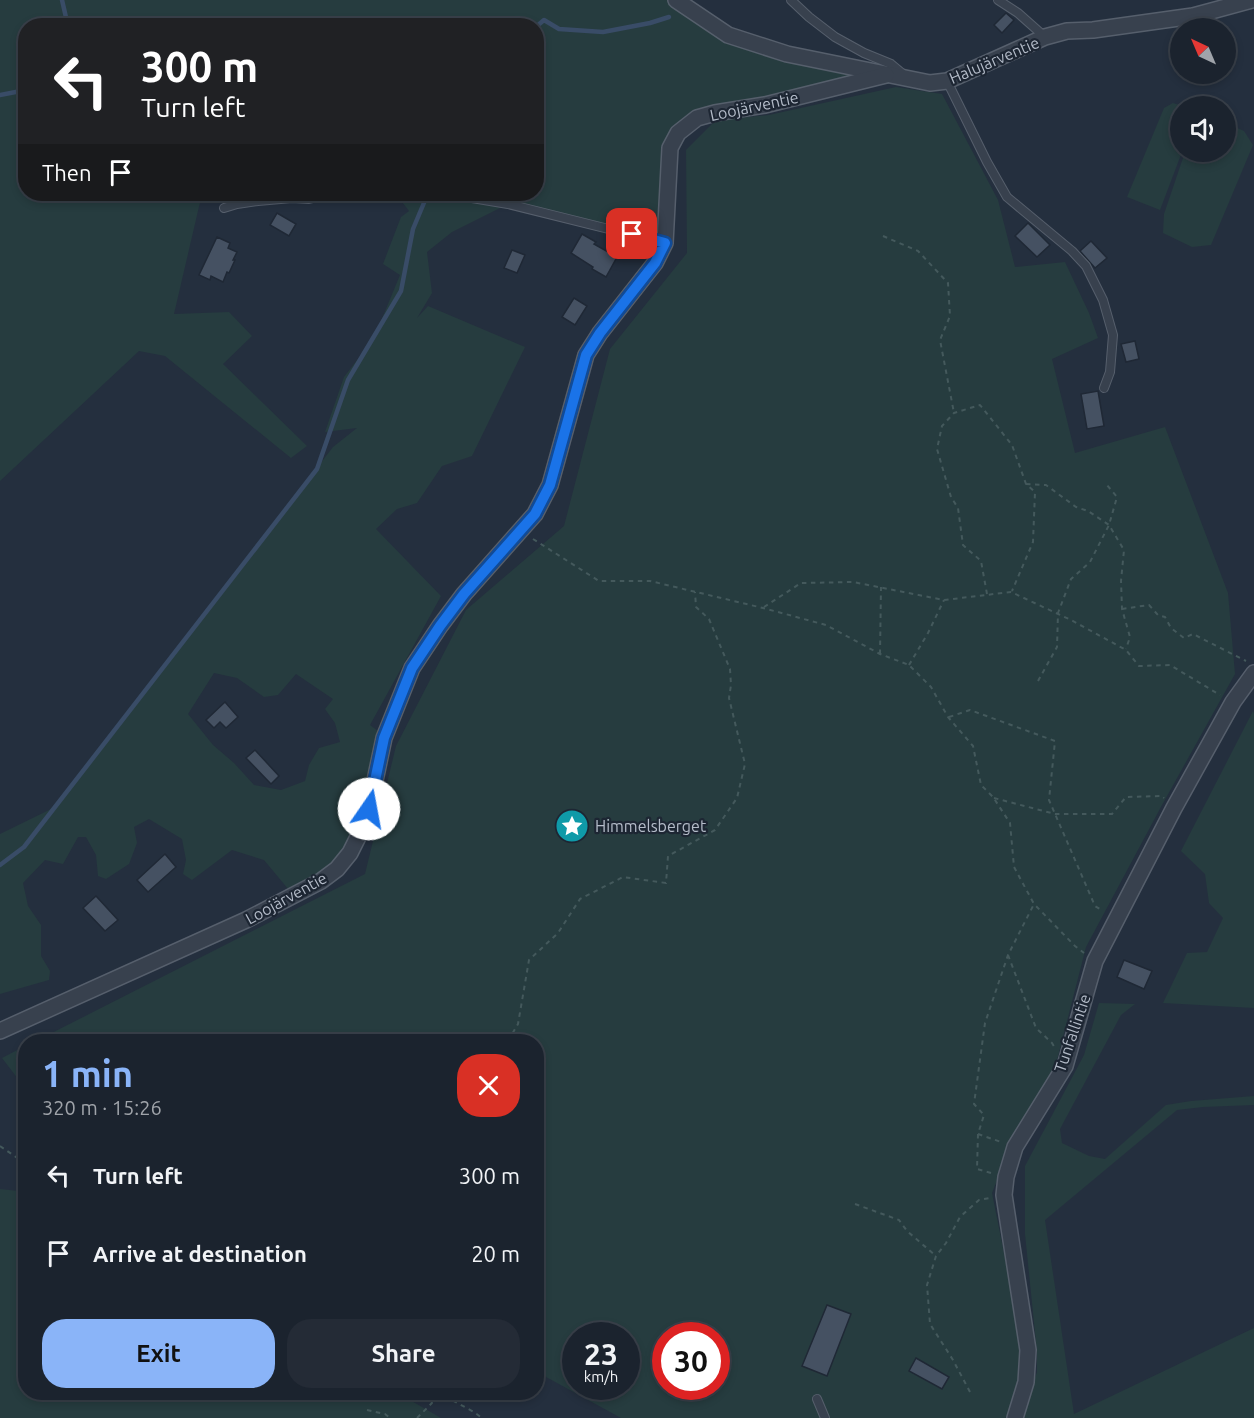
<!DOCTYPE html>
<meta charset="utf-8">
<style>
body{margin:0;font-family:Ubuntu,sans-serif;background:#242b36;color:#f1f3f6;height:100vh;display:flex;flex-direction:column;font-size:22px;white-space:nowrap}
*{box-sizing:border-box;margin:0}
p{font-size:20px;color:#a0a4aa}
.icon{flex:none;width:33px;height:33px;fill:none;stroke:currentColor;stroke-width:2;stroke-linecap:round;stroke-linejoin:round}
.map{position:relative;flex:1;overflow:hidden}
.drawer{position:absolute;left:18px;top:1034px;width:526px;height:366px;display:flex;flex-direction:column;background:#1b232e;border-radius:24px;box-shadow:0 3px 9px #0003,0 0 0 2px #39404a}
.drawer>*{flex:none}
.banner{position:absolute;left:18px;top:18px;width:526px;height:183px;border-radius:24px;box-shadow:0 3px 9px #0003,0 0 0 2px #39404a;background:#202124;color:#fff;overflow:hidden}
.needle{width:39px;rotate:316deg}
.controls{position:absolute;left:1170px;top:18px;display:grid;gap:12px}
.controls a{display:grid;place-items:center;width:66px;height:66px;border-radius:50%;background:#1b232e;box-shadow:0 3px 9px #0003,0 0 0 2px #39404a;font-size:30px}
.speed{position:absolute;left:562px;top:1322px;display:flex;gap:12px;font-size:30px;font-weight:700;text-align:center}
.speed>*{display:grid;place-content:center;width:78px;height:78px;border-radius:50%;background:#1b232e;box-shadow:0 3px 9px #0003,0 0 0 2px #39404a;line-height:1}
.speed small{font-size:15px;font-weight:400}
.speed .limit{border:9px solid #d22;background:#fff;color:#111}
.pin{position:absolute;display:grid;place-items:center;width:51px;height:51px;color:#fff;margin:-26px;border-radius:12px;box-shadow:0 3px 9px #0006}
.me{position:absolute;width:66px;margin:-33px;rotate:12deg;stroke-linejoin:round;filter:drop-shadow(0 0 4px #0008)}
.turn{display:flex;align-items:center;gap:21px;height:126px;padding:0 24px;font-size:27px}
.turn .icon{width:78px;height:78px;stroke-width:2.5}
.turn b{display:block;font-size:42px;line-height:51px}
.then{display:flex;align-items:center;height:57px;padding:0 24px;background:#0003;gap:12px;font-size:22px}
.round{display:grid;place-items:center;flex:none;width:63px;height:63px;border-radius:24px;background:#242b36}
.summary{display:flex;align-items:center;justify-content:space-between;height:102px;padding:0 24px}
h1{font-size:36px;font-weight:700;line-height:45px;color:#8ab4f8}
.action{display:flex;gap:12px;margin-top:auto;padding:12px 24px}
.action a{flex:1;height:69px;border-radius:24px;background:#8ab4f8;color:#111;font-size:24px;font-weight:700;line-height:69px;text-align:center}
.action a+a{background:#242b36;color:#f1f3f6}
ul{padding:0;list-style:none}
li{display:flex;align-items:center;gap:18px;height:78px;padding:0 24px}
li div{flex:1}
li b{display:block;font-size:22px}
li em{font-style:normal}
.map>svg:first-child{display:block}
.green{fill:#263c3f;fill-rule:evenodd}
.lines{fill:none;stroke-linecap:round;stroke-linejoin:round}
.stream{stroke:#394c67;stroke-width:4.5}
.building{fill:#455162;stroke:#1f2835;stroke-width:1.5}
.lane-casing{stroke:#565f6c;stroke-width:10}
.street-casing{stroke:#565f6c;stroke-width:18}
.path{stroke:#44595c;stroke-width:2;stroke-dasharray:4.5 4.5;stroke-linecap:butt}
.lane{stroke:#38414e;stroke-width:8}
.street{stroke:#38414e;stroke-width:15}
.route-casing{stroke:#114b97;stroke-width:15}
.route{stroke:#1a73e8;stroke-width:10}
.labels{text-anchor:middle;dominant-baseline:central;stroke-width:4.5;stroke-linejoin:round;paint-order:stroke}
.street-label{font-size:16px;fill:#b4bcc9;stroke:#1d2633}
.poi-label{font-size:16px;fill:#b4bcc9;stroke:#1d2633;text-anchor:start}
</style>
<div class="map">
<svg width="1254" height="1418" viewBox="0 0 1254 1418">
<rect width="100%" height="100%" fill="#242f3e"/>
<g class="green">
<path d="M 0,0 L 676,0 L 728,35 L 886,75 L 715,113 L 678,133 L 665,243 L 508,204 L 452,232 L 427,252 L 432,293 L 417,318 L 428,306 L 525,347 L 472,456 L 442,466 L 417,503 L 397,509 L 376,529 L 441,596 L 370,725 L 378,731 L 360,806 L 346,847 L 333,862 L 321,871 L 289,890 L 264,860 L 232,850 L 192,880 L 183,874 L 186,860 L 182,839 L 149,819 L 134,827 L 137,843 L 129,864 L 106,879 L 98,876 L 96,855 L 86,837 L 78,837 L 63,864 L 45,860 L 23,883 L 28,906 L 41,925 L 41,956 L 50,971 L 49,980 L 0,994 L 0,834 L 49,810 L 65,796 L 333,447 L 357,428 L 325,432 L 344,377 L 374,338 L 400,275 L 383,264 L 401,217 L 409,211 L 396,194 L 537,194 L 537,26 L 26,26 L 26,194 L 213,194 L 201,198 L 174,314 L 229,312 L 252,336 L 223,364 L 307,446 L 291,458 L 165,356 L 139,351 L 0,481 ZM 214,673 L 237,678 L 264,697 L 278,695 L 296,674 L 333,699 L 325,709 L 335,723 L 340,742 L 319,748 L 309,765 L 305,781 L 281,790 L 254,785 L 234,763 L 213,745 L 188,714 Z"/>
<path d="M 896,87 L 942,94 L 998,200 L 1015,267 L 1065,262 L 1089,313 L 1098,338 L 1052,359 L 1075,453 L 1165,427 L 1228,593 L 1235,674 L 1162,805 L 1086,947 L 1056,1064 L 1007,1155 L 992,1193 L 1025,1359 L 1007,1418 L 621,1418 L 537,1372 L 537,1041 L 36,1041 L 365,874 L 396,746 L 466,610 L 564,526 L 610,349 L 687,253 L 686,150 L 716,120 L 769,115 ZM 576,1335 L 627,1335 L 627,1386 L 576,1386 ZM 666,1335 L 717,1335 L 717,1386 L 666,1386 Z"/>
<polygon points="1173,103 1182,106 1180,106 1180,152 1182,152 1160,210 1127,197 1164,108"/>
<polygon points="1226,123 1244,131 1253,145 1211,245 1192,247 1163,233 1164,214 1185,152 1226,152"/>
<polygon points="1253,711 1254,714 1254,1008 1163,1003 1187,953 1207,952 1223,918 1209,903 1205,874 1181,851"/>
<polygon points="1099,1003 1135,1004 1121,1015 1060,1129 1062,1143 1089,1156 1105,1159 1166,1105 1191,1101 1254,1096 1254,1105 1203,1107 1177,1110 1045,1220 1074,1414 1254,1328 1254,1418 1021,1418 1037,1372 1037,1352 1025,1234 1025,1166 1084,1055"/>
<polygon points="25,1046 25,1088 2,1058"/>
<polygon points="0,1189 19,1191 25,1213 26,1392 396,1392 441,1418 0,1418"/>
</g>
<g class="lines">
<g class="stream">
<polyline points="62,0 68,26"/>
<polyline points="537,26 544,20 559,29 603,32 650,23 669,17"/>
<polyline points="0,95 26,90"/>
<polyline points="0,865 24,847 317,469 348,380 401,291 413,229 426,198"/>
</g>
</g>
<g class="building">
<polygon points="1006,13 1014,20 1002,33 994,25"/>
<polygon points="277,213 296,224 289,236 270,225"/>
<polygon points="1028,223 1050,245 1037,257 1015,236"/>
<polygon points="582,234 596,242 594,244 617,257 606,277 592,269 593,267 571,253"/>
<polygon points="217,237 230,243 228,248 237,252 233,260 235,260 229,273 227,272 223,282 211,276 210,280 199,275"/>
<polygon points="1091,241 1107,258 1095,268 1080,251"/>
<polygon points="512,250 525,255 517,273 504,268"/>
<polygon points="574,298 587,306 575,325 562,317"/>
<polygon points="1135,341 1139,359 1126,362 1121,344"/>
<polygon points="1098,391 1104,426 1087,429 1081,394"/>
<polygon points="225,702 238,717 226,728 220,722 214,728 206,720"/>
<polygon points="255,750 279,776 271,784 246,758"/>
<polygon points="165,854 176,867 148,892 137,880"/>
<polygon points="96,896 118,920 105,931 83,908"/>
<polygon points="1124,960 1152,971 1144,989 1117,977"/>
<polygon points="827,1305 851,1314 827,1376 802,1366"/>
<polygon points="916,1358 949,1377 942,1389 909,1371"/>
</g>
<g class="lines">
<defs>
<g id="lane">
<polyline points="791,0 809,17 835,37 864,53 891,64 903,74"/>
<polyline points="998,0 1018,13 1045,37"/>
<polyline points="947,81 987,162 1007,197 1072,251 1086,266 1103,300 1113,335 1110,372 1104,388"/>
<polyline points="448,194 508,204 665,243"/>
<polyline points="224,208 237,204 258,201 292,198 309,199 330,194"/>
<polyline points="817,1399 825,1418"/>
</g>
<g id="street">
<polyline points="676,0 728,35 787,54 930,83 947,81 1045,37 1067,31 1093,30 1193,16 1252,0"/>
<polyline points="0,1031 246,920 321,881 337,869 350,853 359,835 369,809 384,738 412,668 440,626 464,594 535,514 550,485 586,355 600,333 655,263 665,243 670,148 678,133 697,118 715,113 765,105 886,75"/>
<polyline points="1015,1418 1026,1382 1028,1350 1004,1195 1006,1177 1015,1147 1065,1066 1095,961 1174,808 1233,702 1254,673"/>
</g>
</defs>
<use href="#lane" class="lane-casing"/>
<use href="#street" class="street-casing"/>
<g class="path">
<polyline points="883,236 918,251 948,283 950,316 940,340 954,413"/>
<polyline points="1026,484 1046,485 1076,507 1088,511 1109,525 1124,550 1121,581 1122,609 1130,637 1126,649"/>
<polyline points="533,539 599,581 650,581 763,608 826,625 880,654 909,665 931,687 948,717 973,746 981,785 993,797 1010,823 1014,867 1034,904 1075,946 1084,953"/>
<polyline points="987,594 981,561 963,545 958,508 951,497 937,449 942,426 954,413 980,405 1012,445 1026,484 1035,492 1033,542 1012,591"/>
<polyline points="764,607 801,583 853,582 944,600 1011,592 1071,620 1126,650 1139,666 1170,665 1220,695"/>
<polyline points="1122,609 1149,605 1158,615 1165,617 1171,628 1184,638 1193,634 1246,661"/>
<polyline points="880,654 881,587"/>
<polyline points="909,665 928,633 944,600"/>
<polyline points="1038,681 1057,647 1058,613 1071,579 1090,562 1109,525 1117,497 1107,485"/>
<polyline points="949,717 970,710 1055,741 1049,800 1095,906 1103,911"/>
<polyline points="994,798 1055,814 1112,814 1126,797 1162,796 1164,798"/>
<polyline points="1008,955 1036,1028 1052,1043 1055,1048"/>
<polyline points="508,1041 518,1024 529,960 558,933 580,899 623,877 666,883 668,856 715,830 737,798 745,764 729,698 731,685 730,669 709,619 696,607 695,592"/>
<polyline points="978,1134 1001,1142"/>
<polyline points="0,1146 26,1164"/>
<polyline points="991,1173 977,1169 978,1134 984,1115 974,1104 985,1023 1008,955 1034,904"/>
<polyline points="855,1204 899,1220 907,1231 936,1256"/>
<polyline points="437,1392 474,1412 482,1418"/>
<polyline points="970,1392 953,1360 930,1324 927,1285 936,1256 946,1243 960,1217 979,1200 990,1198"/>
<polyline points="367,1410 385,1414 390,1418"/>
<polyline points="417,1418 432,1403 428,1392"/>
</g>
<use href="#lane" class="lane"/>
<use href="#street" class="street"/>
</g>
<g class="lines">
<defs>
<polyline id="route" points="369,809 384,738 412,668 440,626 464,594 535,514 550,485 586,355 600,333 655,263 665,243 632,234"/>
</defs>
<use href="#route" class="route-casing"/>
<use href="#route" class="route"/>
</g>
<defs>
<symbol id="sight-disc" viewBox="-11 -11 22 22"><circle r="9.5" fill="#0f9aa8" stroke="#1d2633"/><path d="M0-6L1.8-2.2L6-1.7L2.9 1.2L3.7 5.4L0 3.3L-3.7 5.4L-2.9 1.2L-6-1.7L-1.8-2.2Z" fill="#fff"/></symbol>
</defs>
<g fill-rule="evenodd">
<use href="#sight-disc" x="553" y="807" width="38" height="38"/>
</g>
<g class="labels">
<g class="street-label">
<text transform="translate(994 60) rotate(-23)">Halujärventie</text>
<text transform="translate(754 106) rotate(-12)">Loojärventie</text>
<text transform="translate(286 898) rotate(-29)">Loojärventie</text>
<text transform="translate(1072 1033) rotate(-71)">Tunfallintie</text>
</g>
<g class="poi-label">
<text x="595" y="826">Himmelsberget</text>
</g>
</g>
</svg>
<div class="controls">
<a><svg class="needle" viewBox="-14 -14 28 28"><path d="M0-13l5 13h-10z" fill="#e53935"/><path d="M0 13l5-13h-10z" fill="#a0a4aa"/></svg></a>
<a><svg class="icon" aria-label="sound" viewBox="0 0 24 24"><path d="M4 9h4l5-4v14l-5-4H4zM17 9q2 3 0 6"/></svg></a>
</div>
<div class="speed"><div>23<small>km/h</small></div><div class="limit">30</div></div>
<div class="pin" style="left:632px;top:234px;background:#d93025"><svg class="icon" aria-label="arrive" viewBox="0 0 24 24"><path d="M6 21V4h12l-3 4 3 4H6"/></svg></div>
<svg class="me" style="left:369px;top:809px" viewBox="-20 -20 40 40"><circle r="19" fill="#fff"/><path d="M0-13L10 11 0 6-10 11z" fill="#1a73e8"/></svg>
<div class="banner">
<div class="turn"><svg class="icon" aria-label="left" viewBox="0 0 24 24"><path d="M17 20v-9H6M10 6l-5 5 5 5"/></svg><div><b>300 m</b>Turn left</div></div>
<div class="then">Then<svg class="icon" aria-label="arrive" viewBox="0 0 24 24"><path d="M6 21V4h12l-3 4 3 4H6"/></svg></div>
</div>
<section class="drawer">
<div class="summary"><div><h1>1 min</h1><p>320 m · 15:26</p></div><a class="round" style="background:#d93025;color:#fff"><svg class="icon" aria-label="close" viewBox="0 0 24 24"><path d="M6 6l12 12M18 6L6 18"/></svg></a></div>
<ul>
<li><svg class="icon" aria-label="left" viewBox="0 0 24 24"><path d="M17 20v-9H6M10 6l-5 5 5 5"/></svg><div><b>Turn left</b></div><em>300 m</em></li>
<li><svg class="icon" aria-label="arrive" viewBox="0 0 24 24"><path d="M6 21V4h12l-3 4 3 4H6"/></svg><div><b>Arrive at destination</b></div><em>20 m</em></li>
</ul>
<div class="action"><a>Exit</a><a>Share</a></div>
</section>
</div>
